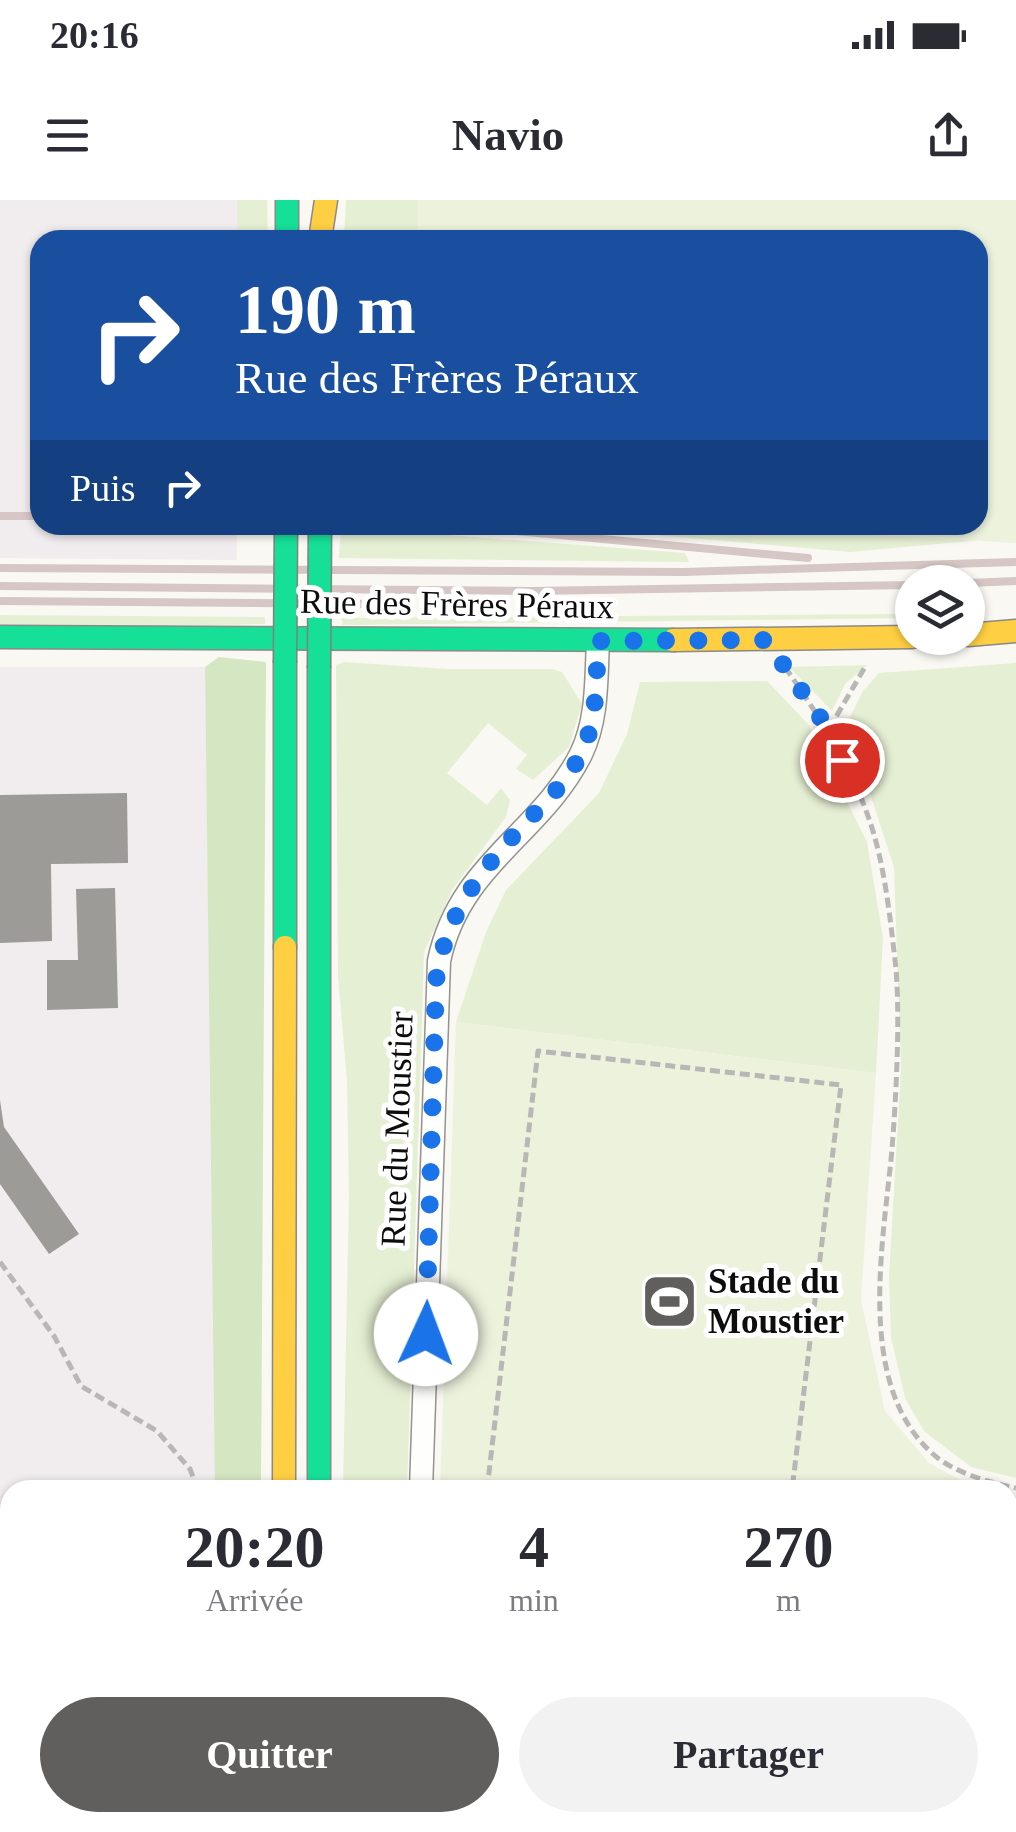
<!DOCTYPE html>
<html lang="fr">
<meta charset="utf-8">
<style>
body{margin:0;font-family:"Times New Roman",serif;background:#f2f2f3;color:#2b2b33;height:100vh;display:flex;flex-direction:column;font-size:38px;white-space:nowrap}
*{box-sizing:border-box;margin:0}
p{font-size:32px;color:#7c7c81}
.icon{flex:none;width:55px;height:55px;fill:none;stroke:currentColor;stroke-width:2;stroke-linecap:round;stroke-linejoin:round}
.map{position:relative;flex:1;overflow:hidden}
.details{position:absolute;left:0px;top:1280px;width:1018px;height:352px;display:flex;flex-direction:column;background:#fff;border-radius:30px 30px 0 0;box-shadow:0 2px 8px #0004}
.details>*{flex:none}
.banner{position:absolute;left:30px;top:30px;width:958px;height:305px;border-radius:30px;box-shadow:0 2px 8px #0004;background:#1a4fa0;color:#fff;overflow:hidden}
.buttons{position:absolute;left:895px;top:365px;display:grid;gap:20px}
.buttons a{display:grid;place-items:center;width:90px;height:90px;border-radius:50%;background:#fff;box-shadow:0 2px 8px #0004;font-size:50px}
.pin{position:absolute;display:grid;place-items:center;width:85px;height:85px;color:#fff;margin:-42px;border:5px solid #fff;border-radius:50%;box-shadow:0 2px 10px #0007}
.me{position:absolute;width:110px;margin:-55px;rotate:2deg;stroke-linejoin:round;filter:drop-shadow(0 0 8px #0008)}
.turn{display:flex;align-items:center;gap:35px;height:210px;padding:0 40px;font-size:45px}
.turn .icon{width:130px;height:130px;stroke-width:2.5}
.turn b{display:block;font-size:70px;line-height:85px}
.then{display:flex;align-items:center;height:95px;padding:0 40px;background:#0003;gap:20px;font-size:38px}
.eta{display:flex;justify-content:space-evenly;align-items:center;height:170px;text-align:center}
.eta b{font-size:60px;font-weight:700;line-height:70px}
.action{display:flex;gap:20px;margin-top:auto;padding:20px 40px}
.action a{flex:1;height:115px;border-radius:60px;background:#605f5d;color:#fff;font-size:40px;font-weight:700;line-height:115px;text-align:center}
.action a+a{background:#f2f2f3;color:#2b2b33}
.status{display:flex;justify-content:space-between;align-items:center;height:70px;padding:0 50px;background:#fff;direction:ltr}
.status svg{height:28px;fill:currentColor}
header{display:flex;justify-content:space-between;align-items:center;height:130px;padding:0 40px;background:#fff;font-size:45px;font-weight:700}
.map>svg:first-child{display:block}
.industrial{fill:#f1ecee}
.farmland{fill:#f6f2df}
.green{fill:#e5efd3}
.forest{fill:#d5e6c2}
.pitch{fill:#edf2dd}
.building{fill:#9d9b98}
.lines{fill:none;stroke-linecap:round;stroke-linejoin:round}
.lane-casing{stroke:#949390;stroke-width:14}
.street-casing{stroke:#949390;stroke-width:25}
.fast-casing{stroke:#8a8987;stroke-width:25}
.slow-casing{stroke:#8a8987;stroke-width:25}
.path{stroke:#b8b7b6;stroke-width:5;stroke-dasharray:10 5;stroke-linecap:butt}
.lane{stroke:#fefefd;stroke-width:11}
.street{stroke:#fefefd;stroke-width:22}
.fast{stroke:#16e098;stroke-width:22}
.slow{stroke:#ffcf43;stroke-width:22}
.rail{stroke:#d6c6c6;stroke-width:8}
.fast-bridge-casing{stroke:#81807d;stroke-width:25;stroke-linecap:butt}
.fast-bridge{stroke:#16e098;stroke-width:22}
.route{stroke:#1a73e8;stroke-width:18;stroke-dasharray:0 32.4}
.labels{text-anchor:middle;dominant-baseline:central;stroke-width:10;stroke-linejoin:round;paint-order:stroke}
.street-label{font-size:35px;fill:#0d0d0d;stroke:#fff}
.poi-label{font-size:35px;font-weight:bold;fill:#0d0d0d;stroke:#fff;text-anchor:start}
</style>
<div class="status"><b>20:16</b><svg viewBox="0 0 49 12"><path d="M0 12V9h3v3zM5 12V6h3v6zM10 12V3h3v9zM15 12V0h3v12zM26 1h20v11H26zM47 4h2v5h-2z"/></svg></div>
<header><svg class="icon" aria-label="menu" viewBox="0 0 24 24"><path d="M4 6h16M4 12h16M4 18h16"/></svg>Navio<svg class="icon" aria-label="share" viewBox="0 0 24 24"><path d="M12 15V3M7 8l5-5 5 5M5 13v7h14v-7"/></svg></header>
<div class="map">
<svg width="1016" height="1632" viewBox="0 0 1016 1632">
<rect width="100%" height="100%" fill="#faf8f2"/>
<g class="industrial">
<polygon points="0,0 247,0 246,40 40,40 40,325 237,325 237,360 0,358"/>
<polygon points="0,467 205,467 210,838 226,1290 10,1290 10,1550 0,1553"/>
</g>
<polygon class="farmland" points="10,1550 10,1622 216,1622 217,1632 0,1632 0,1553"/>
<g class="green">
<polygon points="237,0 267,0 268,40 237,40"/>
<polygon points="346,0 418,0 418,40 344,40"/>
<polygon points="543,325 767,325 993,339 850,352"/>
<polygon points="341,327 685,353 689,362 339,358"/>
<polygon points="912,414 912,418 343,425 341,418"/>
<polygon points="0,415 265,417 265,424 0,429"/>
<polygon points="344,462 447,469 552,469 562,472 582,504 569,547 533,580 516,569 527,555 488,523 447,573 487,605 501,588 510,600 506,617 452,690 424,752 407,1290 343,1290 349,996 347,881 338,777 336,465"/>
<polygon points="1016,463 1016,1278 971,1267 924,1231 905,1198 891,1137 889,1076 901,869 894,667 847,523 863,491 879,473"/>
<polygon points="867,465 845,484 832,511 789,467"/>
<polygon points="767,481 809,525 867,642 883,738 876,873 456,822 486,732 506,690 599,593 627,534 640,482"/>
</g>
<polygon class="forest" points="219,457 266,462 261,1290 215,1290 205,467"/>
<g class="pitch">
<polygon points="418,0 1016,0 1016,343 689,325 978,325 978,40 418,40"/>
<polygon points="456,822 876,873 861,1100 885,1211 929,1263 978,1290 440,1290"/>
<polygon points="1008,1299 1016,1301 1016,1632 873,1632 875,1623 1008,1622"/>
</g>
<g class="building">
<polygon points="127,593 128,663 51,664 52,741 0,743 0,595"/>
<polygon points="115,688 118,808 47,810 47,760 78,760 76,689"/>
<polygon points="0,900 4,927 79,1034 49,1054 0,984"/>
<polygon points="1008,1326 1016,1327 1016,1362 1008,1361"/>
<polygon points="581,1622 764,1622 763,1632 579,1632"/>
<polygon points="902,1622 939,1622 938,1632 901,1632"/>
</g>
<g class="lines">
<defs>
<polyline id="lane" points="975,1632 976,1622"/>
<g id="street">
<path d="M 421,1290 L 439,761 C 459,664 541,634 581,554 C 598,519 596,479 598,441"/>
<polyline points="408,1632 408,1622"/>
</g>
<g id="fast">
<polyline points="287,0 287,40"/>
<polyline points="0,437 673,440"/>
<polyline points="319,468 319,1290"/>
<polyline points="285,747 285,463"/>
<polyline points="284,1622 284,1632"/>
<polyline points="318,1622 318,1632"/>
</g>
<g id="slow">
<polyline points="320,40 326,0"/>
<polyline points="968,435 1016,431"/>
<polyline points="673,440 912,437"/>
<polyline points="284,1290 285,747"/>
</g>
</defs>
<use href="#lane" class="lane-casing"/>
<use href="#street" class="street-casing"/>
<use href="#fast" class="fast-casing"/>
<use href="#slow" class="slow-casing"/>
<g class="path">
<path d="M 785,467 C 818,515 850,563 869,619 C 884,661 890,716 895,760 C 901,809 896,899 892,949 C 884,1040 854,1184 933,1254 C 954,1273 989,1282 1016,1288"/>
<polyline points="829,529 865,467"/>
<polyline points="0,1062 54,1136 81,1186 157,1231 190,1269 198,1290"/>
<polyline points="487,1290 538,851 841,885 792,1290"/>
<polyline points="1008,1471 1016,1472"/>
<polyline points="216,1622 217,1632"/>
</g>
<use href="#lane" class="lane"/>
<use href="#street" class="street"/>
<use href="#fast" class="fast"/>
<use href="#slow" class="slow"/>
<g class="rail">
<polyline points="0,316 40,316"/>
<polyline points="450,325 808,358"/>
<polyline points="0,368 684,372 1016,362"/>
<polyline points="968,383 1016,381"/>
<polyline points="0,386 531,391 912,385"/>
<polyline points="0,401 383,404"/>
</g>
<defs>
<g id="fast-bridge">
<polyline points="285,463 286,325"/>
<polyline points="319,468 320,325"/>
</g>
</defs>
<use href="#fast-bridge" class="fast-bridge-casing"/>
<use href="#fast-bridge" class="fast-bridge"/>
</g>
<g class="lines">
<path class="route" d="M 426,1134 L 436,781 C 446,712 482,669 529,619 C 549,599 568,579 581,554 C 598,519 596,479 598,441 L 766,440 L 829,530 L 842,560"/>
</g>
<defs>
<symbol id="stadium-square" viewBox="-11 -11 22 22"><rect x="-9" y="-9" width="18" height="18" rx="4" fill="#605f5d" stroke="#fff"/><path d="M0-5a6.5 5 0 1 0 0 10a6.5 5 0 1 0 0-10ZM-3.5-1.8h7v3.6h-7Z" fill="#fff"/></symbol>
</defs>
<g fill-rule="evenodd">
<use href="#stadium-square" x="638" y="1070" width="63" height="63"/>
</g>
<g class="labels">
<g class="street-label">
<text transform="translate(457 404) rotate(1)">Rue des Frères Péraux</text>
<text transform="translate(397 929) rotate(-88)">Rue du Moustier</text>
</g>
<g class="poi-label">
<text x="708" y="1081">Stade du<tspan x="708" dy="40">Moustier</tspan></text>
</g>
</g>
</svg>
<div class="buttons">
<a><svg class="icon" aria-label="layers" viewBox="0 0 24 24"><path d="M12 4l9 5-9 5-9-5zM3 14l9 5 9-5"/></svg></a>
</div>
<div class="pin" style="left:842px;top:560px;background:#d93025"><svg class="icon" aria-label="arrive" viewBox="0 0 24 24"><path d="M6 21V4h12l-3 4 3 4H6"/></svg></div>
<svg class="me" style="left:426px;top:1134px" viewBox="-20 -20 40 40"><circle r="19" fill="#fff"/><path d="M0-13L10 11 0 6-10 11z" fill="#1a73e8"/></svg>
<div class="banner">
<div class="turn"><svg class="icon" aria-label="right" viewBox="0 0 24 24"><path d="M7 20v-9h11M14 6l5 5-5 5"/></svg><div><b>190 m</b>Rue des Frères Péraux</div></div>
<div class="then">Puis<svg class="icon" aria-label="right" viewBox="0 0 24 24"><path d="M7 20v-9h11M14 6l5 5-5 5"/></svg></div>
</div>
<section class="details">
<div class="eta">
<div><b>20:20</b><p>Arrivée</p></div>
<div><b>4</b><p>min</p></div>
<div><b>270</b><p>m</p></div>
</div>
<div class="action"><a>Quitter</a><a>Partager</a></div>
</section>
</div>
